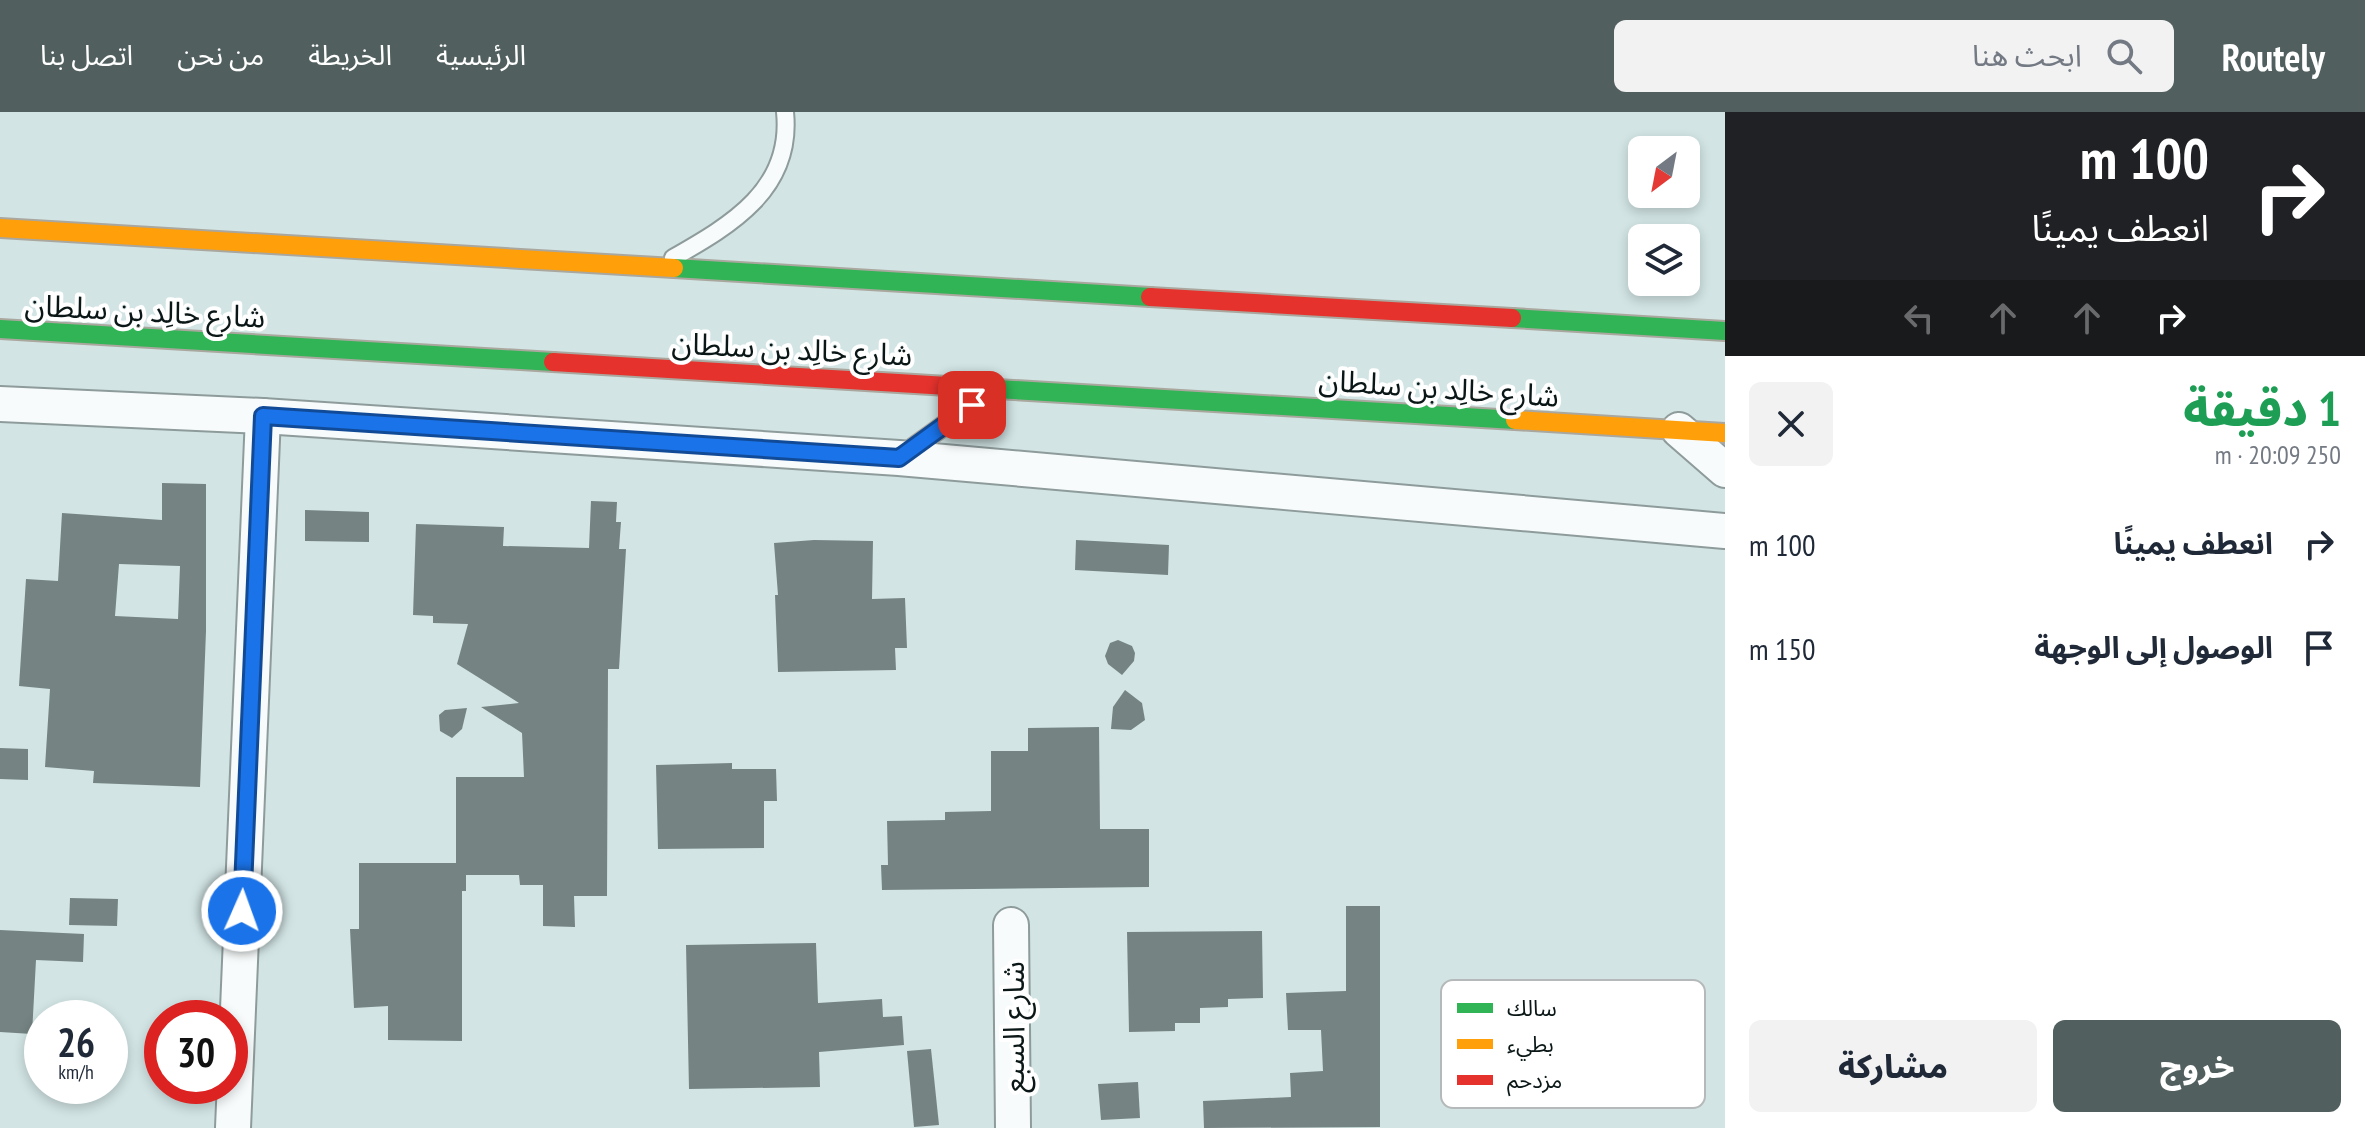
<!DOCTYPE html>
<html lang="ar">
<meta charset="utf-8">
<style>
body{margin:0;font-family:"PT Sans Narrow","Noto Sans Arabic",sans-serif;background:#f2f2f3;color:#1f2937;direction:rtl;height:100vh;display:flex;flex-direction:column;font-size:30px;white-space:nowrap}
*{box-sizing:border-box;margin:0}
p{font-size:26px;color:#747a83}
.icon{flex:none;width:44px;height:44px;fill:none;stroke:currentColor;stroke-width:2;stroke-linecap:round;stroke-linejoin:round}
.map{position:relative;flex:1;overflow:hidden;direction:ltr}
.sheet{display:flex;flex-direction:column;background:#fff;width:640px}
.sheet>*{flex:none}
.banner{background:#202124;color:#fff;overflow:hidden}
.needle{width:52px;rotate:212deg}
.tools{position:absolute;left:1628px;top:24px;display:grid;gap:16px}
.tools a{display:grid;place-items:center;width:72px;height:72px;border-radius:12px;background:#fff;box-shadow:0 4px 12px #0003;font-size:40px}
.speed{position:absolute;left:24px;top:888px;display:flex;gap:16px;font-size:40px;font-weight:700;text-align:center}
.speed>*{display:grid;place-content:center;width:104px;height:104px;border-radius:50%;background:#fff;box-shadow:0 4px 12px #0003;line-height:1}
.speed small{font-size:20px;font-weight:400}
.speed .limit{border:12px solid #d22;background:#fff;color:#111}
.pin{position:absolute;display:grid;place-items:center;width:68px;height:68px;color:#fff;margin:-34px;border-radius:16px;box-shadow:0 4px 12px #0006}
.me{position:absolute;width:88px;margin:-44px;rotate:2deg;stroke-linejoin:round;filter:drop-shadow(0 0 6px #0008)}
.turn{display:flex;align-items:center;gap:28px;height:168px;padding:0 24px;font-size:36px}
.turn .icon{width:104px;height:104px;stroke-width:2.5}
.turn b{display:block;font-size:56px;line-height:68px}
.lanes{display:flex;align-items:center;height:76px;padding:0 24px;background:#0003;justify-content:center;gap:40px;direction:ltr}
.lanes .off{opacity:.35}
.round{display:grid;place-items:center;flex:none;width:84px;height:84px;border-radius:12px;background:#f2f2f3}
.headline{display:flex;align-items:center;justify-content:space-between;height:136px;padding:0 24px}
h1{font-size:48px;font-weight:800;line-height:60px;color:#1e9e55}
.button{display:flex;gap:16px;margin-top:auto;padding:16px 24px}
.button a{flex:1;height:92px;border-radius:12px;background:#515f5f;color:#fff;font-size:32px;font-weight:800;line-height:92px;text-align:center}
.button a+a{background:#f2f2f3;color:#1f2937}
ul{padding:0;list-style:none}
li{display:flex;align-items:center;gap:24px;height:104px;padding:0 24px}
li div{flex:1}
li b{display:block;font-size:30px}
li em{font-style:normal}
header{display:flex;align-items:center;gap:48px;box-sizing:border-box;height:112px;padding:0 40px;background:#515f5f;color:#fff}
header strong{font-size:38px}
nav{display:flex;gap:44px;margin-inline-start:auto;font-size:28px}
.search{width:560px;height:72px;background:#f2f2f3;display:flex;align-items:center;gap:20px;box-sizing:border-box;padding:0 28px;border-radius:12px;color:#747a83;font-size:30px}
main{display:flex;flex:1;min-height:0}
.map>svg:first-child{display:block}
.building{fill:#758383;fill-rule:evenodd}
.lines{fill:none;stroke-linecap:round;stroke-linejoin:round}
.lane-casing{stroke:#8e9b9b;stroke-width:20}
.street-casing{stroke:#8e9b9b;stroke-width:38}
.fast-casing{stroke:#aaa79e;stroke-width:22}
.slow-casing{stroke:#aaa79e;stroke-width:22}
.jam-casing{stroke:#aaa79e;stroke-width:22}
.lane{stroke:#f8fbfb;stroke-width:16}
.street{stroke:#f8fbfb;stroke-width:34}
.fast{stroke:#30b455;stroke-width:18}
.slow{stroke:#ff9f0a;stroke-width:18}
.jam{stroke:#e5322d;stroke-width:18}
.route-casing{stroke:#114b97;stroke-width:20}
.route{stroke:#1a73e8;stroke-width:14}
.labels{text-anchor:middle;dominant-baseline:central;stroke-width:8;stroke-linejoin:round;paint-order:stroke}
.street-label{font-size:30px;fill:#0b1717;stroke:#fff}
.key{fill:#fff;stroke:#b6b9b9;stroke-width:2}
.key-label{font-size:22px;fill:#0b1717}
</style>
<header>
<strong>Routely</strong>
<div class="search"><svg class="icon" aria-label="search" viewBox="0 0 24 24"><circle cx="10" cy="10" r="6"/><path d="M15 15l6 6"/></svg>ابحث هنا</div>
<nav><a>الرئيسية</a><a>الخريطة</a><a>من نحن</a><a>اتصل بنا</a></nav>
</header>
<main>
<section class="sheet">
<div class="banner">
<div class="turn"><svg class="icon" aria-label="right" viewBox="0 0 24 24"><path d="M7 20v-9h11M14 6l5 5-5 5"/></svg><div><b>100 m</b>انعطف يمينًا</div></div>
<div class="lanes"><svg class="icon off" aria-label="left" viewBox="0 0 24 24"><path d="M17 20v-9H6M10 6l-5 5 5 5"/></svg><svg class="icon off" aria-label="ahead" viewBox="0 0 24 24"><path d="M12 20V5M6 11l6-6 6 6"/></svg><svg class="icon off" aria-label="ahead" viewBox="0 0 24 24"><path d="M12 20V5M6 11l6-6 6 6"/></svg><svg class="icon" aria-label="right" viewBox="0 0 24 24"><path d="M7 20v-9h11M14 6l5 5-5 5"/></svg></div>
</div>
<div class="headline"><div><h1>1 دقيقة</h1><p>250 m · 20:09</p></div><a class="round"><svg class="icon" aria-label="close" viewBox="0 0 24 24"><path d="M6 6l12 12M18 6L6 18"/></svg></a></div>
<ul>
<li><svg class="icon" aria-label="right" viewBox="0 0 24 24"><path d="M7 20v-9h11M14 6l5 5-5 5"/></svg><div><b>انعطف يمينًا</b></div><em>100 m</em></li>
<li><svg class="icon" aria-label="arrive" viewBox="0 0 24 24"><path d="M6 21V4h12l-3 4 3 4H6"/></svg><div><b>الوصول إلى الوجهة</b></div><em>150 m</em></li>
</ul>
<div class="button"><a>خروج</a><a>مشاركة</a></div>
</section>
<div class="map">
<svg width="1725" height="1016" viewBox="0 0 1725 1016">
<rect width="100%" height="100%" fill="#d2e4e4"/>
<g class="building">
<path d="M 162,371 L 206,372 L 206,519 L 200,675 L 93,671 L 94,659 L 45,655 L 50,577 L 19,574 L 26,467 L 58,469 L 62,401 L 162,408 ZM 119,452 L 180,454 L 178,507 L 115,504 Z"/>
<polygon points="591,389 617,390 616,410 621,410 619,437 626,437 619,557 608,557 607,784 574,784 575,815 543,814 543,773 520,773 519,763 466,763 466,779 462,779 462,929 388,928 388,894 354,896 350,817 359,817 359,751 456,751 456,665 524,665 522,621 481,595 519,591 457,552 468,512 433,511 433,504 413,503 416,412 504,415 503,434 589,436"/>
<polygon points="305,398 369,400 369,430 305,429"/>
<polygon points="814,428 873,429 872,487 905,486 907,536 895,536 896,558 778,560 775,483 778,483 774,431"/>
<polygon points="1076,428 1169,433 1168,463 1075,458"/>
<polygon points="1118,528 1132,534 1135,541 1134,549 1122,563 1108,552 1105,544 1110,531"/>
<polygon points="1125,578 1142,591 1145,608 1131,618 1111,617 1113,595"/>
<polygon points="467,596 462,617 452,626 440,619 439,603 445,598"/>
<polygon points="1099,615 1100,717 1149,717 1149,775 882,778 881,753 888,753 887,709 945,708 945,700 991,699 991,639 1028,639 1028,616"/>
<polygon points="0,636 28,637 28,668 0,667"/>
<polygon points="732,651 732,657 776,657 777,689 764,689 764,736 658,737 656,653"/>
<polygon points="70,786 118,787 117,814 69,813"/>
<polygon points="1346,794 1380,794 1380,1015 1204,1016 1203,989 1291,985 1290,961 1323,959 1321,918 1288,918 1286,881 1346,879"/>
<polygon points="0,818 84,822 83,850 36,848 32,922 0,920"/>
<polygon points="1262,819 1263,886 1228,887 1228,895 1200,896 1200,911 1175,911 1175,919 1129,920 1127,820"/>
<polygon points="816,831 818,891 882,887 883,905 902,904 904,933 819,940 820,975 689,977 686,833"/>
<polygon points="931,937 939,1013 914,1015 907,939"/>
<polygon points="1138,970 1140,1006 1101,1008 1098,972"/>
</g>
<g class="lines">
<defs>
<path id="lane" d="M 673,146 C 731,113 793,77 785,0"/>
<g id="street">
<polyline points="0,292 263,304 899,346 1725,419"/>
<polyline points="1679,318 1725,358"/>
<polyline points="1011,813 1013,1016"/>
<polyline points="233,1016 263,304"/>
</g>
<g id="fast">
<polyline points="674,156 1150,185"/>
<polyline points="1512,206 1725,219"/>
<polyline points="0,217 553,250"/>
<polyline points="964,275 1515,308"/>
<polyline points="899,346 996,276"/>
</g>
<g id="slow">
<polyline points="0,116 674,156"/>
<polyline points="1515,308 1725,321"/>
</g>
<g id="jam">
<polyline points="1150,185 1512,206"/>
<polyline points="553,250 964,275"/>
</g>
</defs>
<use href="#lane" class="lane-casing"/>
<use href="#street" class="street-casing"/>
<use href="#fast" class="fast-casing"/>
<use href="#slow" class="slow-casing"/>
<use href="#jam" class="jam-casing"/>
<use href="#lane" class="lane"/>
<use href="#street" class="street"/>
<use href="#fast" class="fast"/>
<use href="#slow" class="slow"/>
<use href="#jam" class="jam"/>
</g>
<g class="lines">
<defs>
<polyline id="route" points="242,799 263,304 899,346 972,293"/>
</defs>
<use href="#route" class="route-casing"/>
<use href="#route" class="route"/>
</g>
<g class="labels">
<g class="street-label">
<text transform="translate(145 198) rotate(3)">شارع خالِد بن سلطان</text>
<text transform="translate(792 236) rotate(3)">شارع خالِد بن سلطان</text>
<text transform="translate(1439 275) rotate(4)">شارع خالِد بن سلطان</text>
<text transform="translate(1012 915) rotate(-90)">شارع السبع</text>
</g>
</g>
<rect x="1441" y="868" width="264" height="128" rx="12" class="key"/>
<rect x="1457" y="891" width="36" height="10" fill="#30b455"/>
<rect x="1457" y="927" width="36" height="10" fill="#ff9f0a"/>
<rect x="1457" y="963" width="36" height="10" fill="#e5322d"/>
<g class="key-label">
<text x="1507" y="904">سالك</text>
<text x="1507" y="940">بطيء</text>
<text x="1507" y="976">مزدحم</text>
</g>
</svg>
<div class="tools">
<a><svg class="needle" viewBox="-14 -14 28 28"><path d="M0-13l5 13h-10z" fill="#e53935"/><path d="M0 13l5-13h-10z" fill="#747a83"/></svg></a>
<a><svg class="icon" aria-label="layers" viewBox="0 0 24 24"><path d="M12 4l9 5-9 5-9-5zM3 14l9 5 9-5"/></svg></a>
</div>
<div class="speed"><div>26<small>km/h</small></div><div class="limit">30</div></div>
<div class="pin" style="left:972px;top:293px;background:#d93025"><svg class="icon" aria-label="arrive" viewBox="0 0 24 24"><path d="M6 21V4h12l-3 4 3 4H6"/></svg></div>
<svg class="me" style="left:242px;top:799px" viewBox="-20 -20 40 40"><circle r="17" fill="#1a73e8" stroke="#fff" stroke-width="3"/><path d="M0-11L8 9 0 5-8 9z" fill="#fff"/></svg>
</div>
</main>
